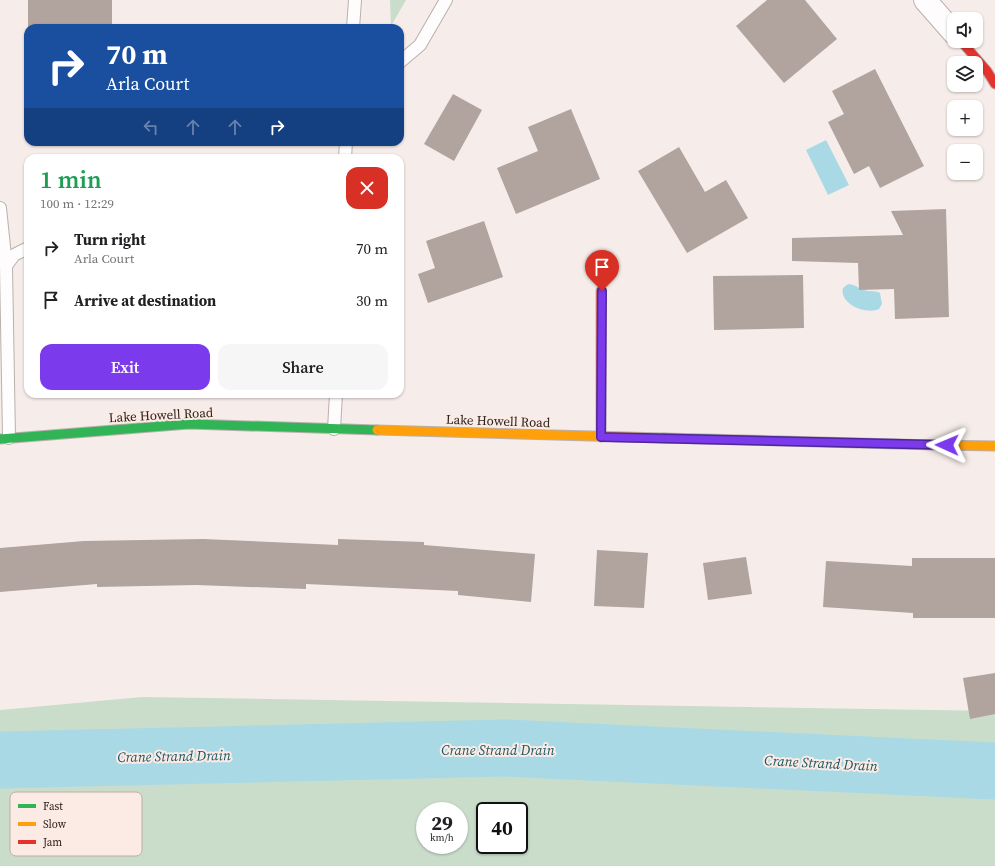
<!DOCTYPE html>
<meta charset="utf-8">
<style>
body{margin:0;font-family:"Source Serif 4",serif;background:#f6f6f6;color:#202124;height:100vh;display:flex;flex-direction:column;font-size:15px;white-space:nowrap}
*{box-sizing:border-box;margin:0}
p{font-size:13px;color:#757577}
.icon{flex:none;width:22px;height:22px;fill:none;stroke:currentColor;stroke-width:2;stroke-linecap:round;stroke-linejoin:round}
.map{position:relative;flex:1;overflow:hidden}
.panel{position:absolute;left:24px;top:154px;width:380px;height:244px;display:flex;flex-direction:column;background:#fff;border-radius:12px;box-shadow:0 1px 3px #0004}
.panel>*{flex:none}
.guide{position:absolute;left:24px;top:24px;width:380px;height:122px;border-radius:12px;box-shadow:0 1px 3px #0004;background:#1a4fa0;color:#fff;overflow:hidden}
.fabs{position:absolute;left:947px;top:12px;display:grid;gap:8px}
.fabs a{display:grid;place-items:center;width:36px;height:36px;border-radius:8px;background:#fff;box-shadow:0 1px 3px #0004;font-size:20px}
.speed{position:absolute;left:416px;top:802px;display:flex;gap:8px;font-size:20px;font-weight:700;text-align:center}
.speed>*{display:grid;place-content:center;width:52px;height:52px;border-radius:50%;background:#fff;box-shadow:0 1px 3px #0004;line-height:1}
.speed small{font-size:10px;font-weight:400}
.speed .limit{border:2px solid #111;border-radius:6px;background:#fff;color:#111}
.pin{position:absolute;display:grid;place-items:center;width:34px;height:34px;color:#fff;margin:-41px -17px;border-radius:50% 50% 50% 0;rotate:-45deg;box-shadow:0 0 4px #0007}
.pin .icon{rotate:45deg}
.me{position:absolute;width:44px;margin:-22px;rotate:271deg;stroke-linejoin:round;filter:drop-shadow(0 0 3px #0008)}
.turn{display:flex;align-items:center;gap:14px;height:84px;padding:0 16px;font-size:18px}
.turn .icon{width:52px;height:52px;stroke-width:2.5}
.turn b{display:block;font-size:28px;line-height:34px}
.lanes{display:flex;align-items:center;height:38px;padding:0 16px;background:#0003;justify-content:center;gap:20px;direction:ltr}
.lanes .off{opacity:.35}
.round{display:grid;place-items:center;flex:none;width:42px;height:42px;border-radius:12px;background:#f6f6f6}
.headline{display:flex;align-items:center;justify-content:space-between;height:68px;padding:0 16px}
h1{font-size:24px;font-weight:600;line-height:30px;color:#1e9e55}
.primary-button{display:flex;gap:8px;margin-top:auto;padding:8px 16px}
.primary-button a{flex:1;height:46px;border-radius:12px;background:#7c3aed;color:#fff;font-size:16px;font-weight:600;line-height:46px;text-align:center}
.primary-button a+a{background:#f6f6f6;color:#202124}
ul{padding:0;list-style:none}
li{display:flex;align-items:center;gap:12px;height:52px;padding:0 16px}
li div{flex:1}
li b{display:block;font-size:15px}
li em{font-style:normal}
.map>svg:first-child{display:block}
.green{fill:#caddcb;fill-rule:evenodd}
.water{fill:#aad9e6}
.lines{fill:none;stroke-linecap:round;stroke-linejoin:round}
.river{stroke:#aad9e6;stroke-width:57}
.building{fill:#b1a39e}
.lane-casing{stroke:#bab0ae;stroke-width:14}
.street-casing{stroke:#bab0ae;stroke-width:24}
.fast-casing{stroke:#bab0ae;stroke-width:11}
.slow-casing{stroke:#bab0ae;stroke-width:11}
.jam-casing{stroke:#bab0ae;stroke-width:11}
.lane{stroke:#fefcfc;stroke-width:12}
.street{stroke:#fefcfc;stroke-width:22}
.fast{stroke:#30b455;stroke-width:9}
.slow{stroke:#ff9f0a;stroke-width:9}
.jam{stroke:#e5322d;stroke-width:9}
.route-casing{stroke:#51269a;stroke-width:10}
.route{stroke:#7c3aed;stroke-width:7}
.labels{text-anchor:middle;dominant-baseline:central;stroke-width:4;stroke-linejoin:round;paint-order:stroke}
.street-label{font-size:13px;fill:#2a201c;stroke:#fcebe4}
.water-label{font-size:14px;font-style:italic;fill:#1b5664;stroke:#fcebe4}
.key{fill:#fcebe4;stroke:#bdaea8;stroke-width:1}
.key-label{font-size:11px;fill:#2a201c}
</style>
<div class="map">
<svg width="995" height="866" viewBox="0 0 995 866">
<rect width="100%" height="100%" fill="#f6edea"/>
<g class="green">
<polygon points="390,0 406,0 391,26"/>
<path d="M 142,697 L 995,711 L 995,866 L 0,866 L 0,710 ZM 425,811 L 459,811 L 459,845 L 425,845 ZM 485,811 L 519,811 L 519,845 L 485,845 Z"/>
</g>
<g class="water">
<polygon points="826,140 849,185 828,195 806,150"/>
<path d="M 848,284 C 854,284 858,288 864,290 C 870,292 874,290 880,293 L 882,304 L 879,309 C 866,315 839,304 843,288 Z"/>
</g>
<g class="lines">
<polyline class="river" points="0,760 505,748 995,771"/>
</g>
<g class="building">
<rect x="28" y="0" width="84" height="28"/>
<polygon points="767,0 805,0 837,39 784,83 736,26"/>
<polygon points="875,69 924,166 880,188 869,166 854,174 828,122 844,114 832,91"/>
<polygon points="453,94 482,110 454,161 424,144"/>
<polygon points="571,109 600,179 516,214 497,168 538,151 528,127"/>
<polygon points="679,147 705,192 726,180 748,218 687,253 638,171"/>
<polygon points="946,209 949,317 895,319 894,289 859,290 858,263 792,261 792,238 903,235 891,211"/>
<polygon points="484,221 503,277 428,303 418,274 435,268 426,241"/>
<polygon points="803,275 804,328 714,330 713,276"/>
<polygon points="203,539 338,545 338,539 424,542 424,545 535,554 531,602 458,595 458,591 306,584 306,589 196,585 97,587 97,584 0,592 0,548 84,541"/>
<polygon points="597,550 648,553 644,608 594,606"/>
<polygon points="746,557 752,594 708,600 703,563"/>
<polygon points="912,558 995,558 995,618 913,618 913,613 823,607 826,561 912,566"/>
<polygon points="995,673 995,714 970,719 963,678"/>
</g>
<g class="lines">
<defs>
<g id="lane">
<polyline points="353,28 355,0"/>
<polyline points="400,62 420,45 446,0"/>
<polyline points="345,158 346,142"/>
<polyline points="0,208 6,266"/>
<polyline points="334,429 336,394"/>
<polyline points="9,438 6,266 14,255 28,248"/>
</g>
<polyline id="street" points="925,0 954,33"/>
<g id="fast">
<polyline points="664,438 936,445"/>
<polyline points="0,439 189,424 377,430"/>
</g>
<g id="slow">
<polyline points="377,430 664,438"/>
<polyline points="936,445 995,446"/>
</g>
<g id="jam">
<polyline points="961,41 987,71 995,84"/>
<polyline points="601,291 601,437"/>
</g>
</defs>
<use href="#lane" class="lane-casing"/>
<use href="#street" class="street-casing"/>
<use href="#fast" class="fast-casing"/>
<use href="#slow" class="slow-casing"/>
<use href="#jam" class="jam-casing"/>
<use href="#lane" class="lane"/>
<use href="#street" class="street"/>
<use href="#fast" class="fast"/>
<use href="#slow" class="slow"/>
<use href="#jam" class="jam"/>
</g>
<g class="lines">
<defs>
<polyline id="route" points="602,291 601,437 947,445"/>
</defs>
<use href="#route" class="route-casing"/>
<use href="#route" class="route"/>
</g>
<g class="labels">
<g class="street-label">
<text transform="translate(161 415) rotate(-3)">Lake Howell Road</text>
<text transform="translate(498 421) rotate(2)">Lake Howell Road</text>
</g>
<g class="water-label">
<text x="498" y="750">Crane Strand Drain</text>
<text transform="translate(174 756) rotate(-1)">Crane Strand Drain</text>
<text transform="translate(821 763) rotate(3)">Crane Strand Drain</text>
</g>
</g>
<rect x="10" y="792" width="132" height="64" rx="6" class="key"/>
<rect x="18" y="804" width="18" height="4" fill="#30b455"/>
<rect x="18" y="822" width="18" height="4" fill="#ff9f0a"/>
<rect x="18" y="840" width="18" height="4" fill="#e5322d"/>
<g class="key-label">
<text x="43" y="810">Fast</text>
<text x="43" y="828">Slow</text>
<text x="43" y="846">Jam</text>
</g>
</svg>
<div class="fabs">
<a><svg class="icon" aria-label="sound" viewBox="0 0 24 24"><path d="M4 9h4l5-4v14l-5-4H4zM17 9q2 3 0 6"/></svg></a>
<a><svg class="icon" aria-label="layers" viewBox="0 0 24 24"><path d="M12 4l9 5-9 5-9-5zM3 14l9 5 9-5"/></svg></a>
<a>+</a>
<a>−</a>
</div>
<div class="speed"><div>29<small>km/h</small></div><div class="limit">40</div></div>
<div class="pin" style="left:602px;top:291px;background:#d93025"><svg class="icon" aria-label="arrive" viewBox="0 0 24 24"><path d="M6 21V4h12l-3 4 3 4H6"/></svg></div>
<svg class="me" style="left:947px;top:445px" viewBox="-20 -20 40 40"><path d="M0-17L14 15 0 8-14 15z" fill="#7c3aed" stroke="#fff" stroke-width="4"/></svg>
<div class="guide">
<div class="turn"><svg class="icon" aria-label="right" viewBox="0 0 24 24"><path d="M7 20v-9h11M14 6l5 5-5 5"/></svg><div><b>70 m</b>Arla Court</div></div>
<div class="lanes"><svg class="icon off" aria-label="left" viewBox="0 0 24 24"><path d="M17 20v-9H6M10 6l-5 5 5 5"/></svg><svg class="icon off" aria-label="ahead" viewBox="0 0 24 24"><path d="M12 20V5M6 11l6-6 6 6"/></svg><svg class="icon off" aria-label="ahead" viewBox="0 0 24 24"><path d="M12 20V5M6 11l6-6 6 6"/></svg><svg class="icon" aria-label="right" viewBox="0 0 24 24"><path d="M7 20v-9h11M14 6l5 5-5 5"/></svg></div>
</div>
<section class="panel">
<div class="headline"><div><h1>1 min</h1><p>100 m · 12:29</p></div><a class="round" style="background:#d93025;color:#fff"><svg class="icon" aria-label="close" viewBox="0 0 24 24"><path d="M6 6l12 12M18 6L6 18"/></svg></a></div>
<ul>
<li><svg class="icon" aria-label="right" viewBox="0 0 24 24"><path d="M7 20v-9h11M14 6l5 5-5 5"/></svg><div><b>Turn right</b><p>Arla Court</p></div><em>70 m</em></li>
<li><svg class="icon" aria-label="arrive" viewBox="0 0 24 24"><path d="M6 21V4h12l-3 4 3 4H6"/></svg><div><b>Arrive at destination</b></div><em>30 m</em></li>
</ul>
<div class="primary-button"><a>Exit</a><a>Share</a></div>
</section>
</div>
